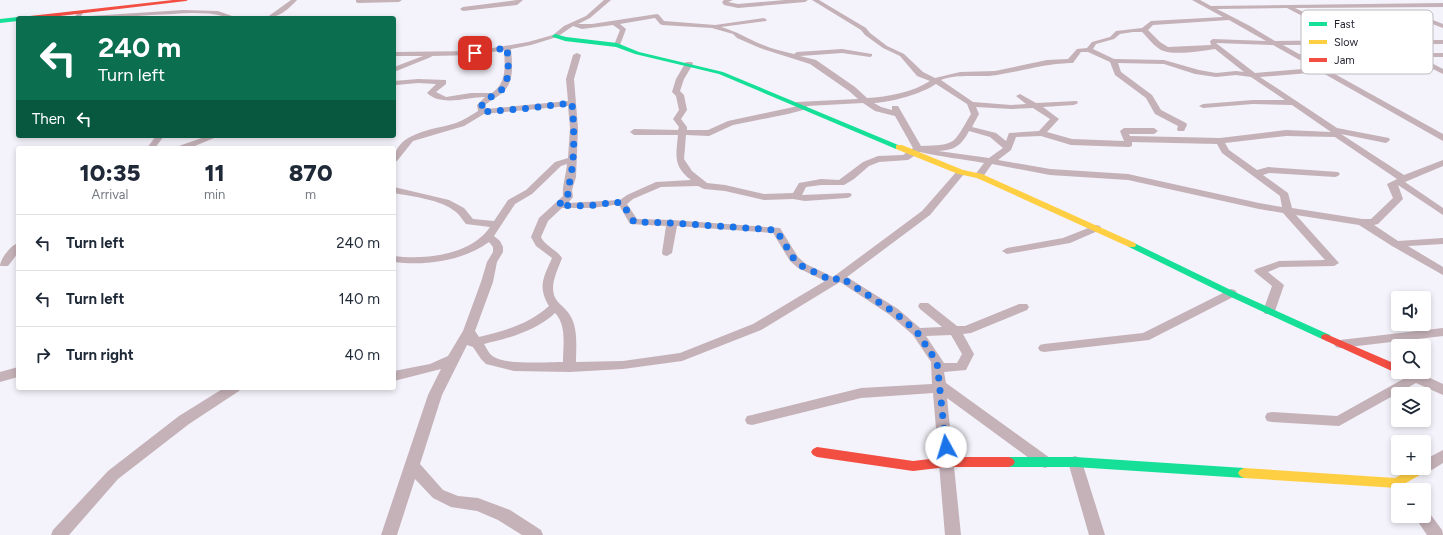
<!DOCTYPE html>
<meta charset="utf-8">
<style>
body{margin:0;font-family:Figtree,sans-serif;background:#f6f6f7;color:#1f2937;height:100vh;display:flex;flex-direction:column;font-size:15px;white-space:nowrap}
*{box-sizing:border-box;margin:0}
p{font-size:13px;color:#747a83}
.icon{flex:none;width:22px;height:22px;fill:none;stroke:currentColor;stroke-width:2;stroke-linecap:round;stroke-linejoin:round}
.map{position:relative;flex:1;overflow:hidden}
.panel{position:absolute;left:16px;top:146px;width:380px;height:244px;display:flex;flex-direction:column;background:#fff;border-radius:4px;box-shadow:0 2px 6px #0003}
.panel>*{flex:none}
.hud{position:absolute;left:16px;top:16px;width:380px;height:122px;border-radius:4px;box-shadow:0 2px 6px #0003;background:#0b6e4f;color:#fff;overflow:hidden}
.fabs{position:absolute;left:1391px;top:291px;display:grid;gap:8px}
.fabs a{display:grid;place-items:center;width:40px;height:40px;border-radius:4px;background:#fff;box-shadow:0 2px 6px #0003;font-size:20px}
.pin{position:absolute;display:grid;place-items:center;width:34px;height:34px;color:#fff;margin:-17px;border-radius:8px;box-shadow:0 2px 6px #0006}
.me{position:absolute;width:44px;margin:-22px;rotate:354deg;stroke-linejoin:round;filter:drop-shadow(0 0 3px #0008)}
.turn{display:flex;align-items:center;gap:14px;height:84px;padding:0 16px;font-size:18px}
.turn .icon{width:52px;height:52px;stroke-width:2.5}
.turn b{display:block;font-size:28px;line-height:34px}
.then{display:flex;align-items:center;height:38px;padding:0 16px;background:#0003;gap:8px;font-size:15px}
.eta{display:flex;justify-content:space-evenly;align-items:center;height:68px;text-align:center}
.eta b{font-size:24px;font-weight:800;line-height:28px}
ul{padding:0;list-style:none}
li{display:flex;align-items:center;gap:12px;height:56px;padding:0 16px;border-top:1px solid #e0e1e3}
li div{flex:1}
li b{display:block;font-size:15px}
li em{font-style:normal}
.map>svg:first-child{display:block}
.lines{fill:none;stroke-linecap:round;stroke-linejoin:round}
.street{fill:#c5b1b8;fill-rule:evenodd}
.fast{fill:#16e098;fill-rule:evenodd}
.slow{fill:#ffcf43;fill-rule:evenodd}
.jam{fill:#f24e42;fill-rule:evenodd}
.route{stroke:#1a73e8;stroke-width:7;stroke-dasharray:0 12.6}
.key{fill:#fff;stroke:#bcbcc0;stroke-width:1}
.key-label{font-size:11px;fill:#211f2c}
</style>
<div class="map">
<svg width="1443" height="535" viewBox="0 0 1443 535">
<rect width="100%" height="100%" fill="#f4f2fa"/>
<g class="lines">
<g class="street">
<path d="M 291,0 L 297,0 C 289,9 278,18 266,18 Z"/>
<polygon points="356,0 402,0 399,2 358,3 356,2"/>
<polygon points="517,0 523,0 517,5 463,11 460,9 463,7"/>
<path d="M 604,0 L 611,0 L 590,18 L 578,24 L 592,24 L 657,14 L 659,15 L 664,21 L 715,25 L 764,18 L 767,20 L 766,21 L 721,27 C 736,31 748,39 763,45 C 772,49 783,51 794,54 L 797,52 L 842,49 L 872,54 L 872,56 L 870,57 L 842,53 L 800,56 L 816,60 L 855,87 L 867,98 C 888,97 913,92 930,81 L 917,76 L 900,56 L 883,48 L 865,35 L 861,30 L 812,0 L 819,0 L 866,28 L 870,33 L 887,46 L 904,54 L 923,72 L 935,78 L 960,72 L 995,71 L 1047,60 L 1068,59 L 1077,49 L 1087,48 L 1092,42 L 1110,37 L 1116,31 L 1142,28 L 1151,21 L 1223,17 L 1192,0 L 1200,0 L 1211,6 L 1443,3 L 1443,7 L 1295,8 L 1316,18 L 1325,20 L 1428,18 L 1443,24 L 1443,28 L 1427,22 L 1338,24 L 1360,34 L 1363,40 L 1443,40 L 1443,44 L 1283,45 L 1299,54 L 1443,53 L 1443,57 L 1420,57 L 1443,69 L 1443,74 L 1409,57 L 1306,58 L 1443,134 L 1443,141 L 1321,72 L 1260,77 L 1337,128 L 1389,138 L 1390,140 L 1386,143 L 1341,134 L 1404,175 L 1443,160 L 1443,166 L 1405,182 L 1443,208 L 1443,215 L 1398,185 L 1403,199 L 1378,224 L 1374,225 L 1398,241 L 1443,238 L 1443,244 L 1408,246 L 1443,267 L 1443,275 L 1392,246 L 1359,225 L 1296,215 L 1339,263 L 1334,266 L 1280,267 L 1268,272 L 1284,285 L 1275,311 L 1273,314 L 1265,314 L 1263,311 L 1272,286 L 1256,273 L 1254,271 L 1256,269 L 1279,261 L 1325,260 L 1283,213 L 1259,209 L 1128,180 L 1050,175 L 992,164 L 982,178 L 979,179 L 974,176 L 984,163 C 962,159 941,157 920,152 L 908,160 L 879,162 L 869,166 L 854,179 L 844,185 L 821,185 L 806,187 L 802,195 L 850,193 L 852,195 L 850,197 L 847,198 L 805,201 L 793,199 L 764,200 L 725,191 L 704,189 L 698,186 L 661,187 L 633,199 L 627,204 L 637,219 L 672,220 L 780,228 L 798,257 L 806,264 L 833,277 L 922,211 L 958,170 L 964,170 L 966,172 L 964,174 L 930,215 L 847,277 L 898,309 L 920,328 L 942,327 L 920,309 L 918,306 L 920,303 L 928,303 L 957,326 L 965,326 L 1019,304 L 1027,304 L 1029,307 L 1027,310 L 971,333 L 963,334 L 974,354 L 966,370 L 944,372 L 946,383 L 1050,458 L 1052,462 L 1050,466 L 1045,468 L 1040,466 L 947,398 L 961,535 L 945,535 L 933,393 L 861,398 L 752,425 L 747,424 L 745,420 L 747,416 L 752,415 L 861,388 L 932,384 L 931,362 L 913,335 L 890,315 L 840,282 L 761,330 L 682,361 L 623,369 L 570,372 L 514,371 L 486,364 L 481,359 L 473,347 L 467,345 L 442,395 L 420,464 L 443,490 L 458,496 L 478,498 L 510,510 L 541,530 L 543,535 L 522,535 L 498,520 L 477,511 L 451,507 L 433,498 L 415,479 L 397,535 L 381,535 L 428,395 L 441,369 L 394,381 L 394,371 L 430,364 L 448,356 L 463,331 L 481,282 L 487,262 L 493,252 L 493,247 L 489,242 C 463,261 425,266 394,262 L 394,256 C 425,260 471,255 490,227 L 466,224 C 463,221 460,215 456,212 C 440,199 414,197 394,193 L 394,187 L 449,200 L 464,208 L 473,219 L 494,221 L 508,200 L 526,190 L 555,162 L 568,158 L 570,128 L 568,106 L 484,114 L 464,126 L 413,141 L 397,161 L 394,162 C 394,132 434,130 456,123 C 464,120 471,115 478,111 L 477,105 L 485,97 C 467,97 442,107 427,93 L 436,84 L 418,83 L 396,85 L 394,85 L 394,81 L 418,79 L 446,80 L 446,84 L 436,92 L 446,97 L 471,93 L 492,93 C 507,83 505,66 504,50 L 475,55 L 432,56 L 431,57 L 394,72 L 394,67 L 423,56 L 394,56 L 394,52 L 475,51 L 528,42 L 553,35 L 564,26 L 586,16 ZM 1287,8 L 1312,21 L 1330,24 L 1355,36 L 1356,40 L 1275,41 L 1250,26 L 1217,9 ZM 655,18 L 660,24 L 662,25 L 712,28 L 733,34 L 737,38 L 760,48 L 810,64 L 849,91 L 858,99 L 797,102 L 793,104 L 798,106 L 728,121 L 708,130 L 687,130 L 687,127 L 681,119 L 687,110 L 684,95 L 680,91 L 684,79 L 693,64 L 692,62 L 686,62 L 676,79 L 672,92 L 676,96 L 679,110 L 673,119 L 679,127 L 678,130 L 634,129 L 630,132 L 634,135 L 678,135 C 676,156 673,166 691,180 L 656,182 L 627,195 L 620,200 L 568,203 L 573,197 L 572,190 L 576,177 L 578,128 L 574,79 L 581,55 L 577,53 L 573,55 L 566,79 L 568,101 L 486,109 L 485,105 C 491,100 498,97 503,92 C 515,81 512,63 511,49 L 531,45 L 557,37 L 573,26 L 582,29 L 613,25 L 620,30 L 614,45 L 617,47 L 620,45 L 626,29 L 620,24 ZM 1229,20 L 1266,41 L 1213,39 L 1210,41 L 1211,45 L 1168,47 L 1160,42 L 1148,30 L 1153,25 ZM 1133,32 L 1142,32 C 1148,38 1154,46 1161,50 C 1173,56 1201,51 1215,49 L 1244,72 L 1236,71 L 1216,73 L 1199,70 L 1164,60 L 1114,59 L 1093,49 L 1096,44 L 1114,39 L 1120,34 ZM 1216,43 L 1273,45 L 1314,68 L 1255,73 ZM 1081,52 L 1088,52 L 1110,62 L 1115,75 L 1146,98 L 1155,114 L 1178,126 L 1177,129 L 1178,131 L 1184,131 L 1187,125 L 1186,123 L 1161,110 L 1152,95 L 1121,72 L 1118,63 L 1164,64 L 1195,74 L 1216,77 L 1236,75 L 1251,77 L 1285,100 L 1253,100 L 1203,104 L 1199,106 L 1203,108 L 1253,104 L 1292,105 L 1331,132 L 1286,130 L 1220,138 L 1130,136 L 1129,134 L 1154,134 L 1158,131 L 1154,128 L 1124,128 L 1120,131 L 1124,141 L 1072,139 L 1047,132 L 1059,119 L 1043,107 L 1074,105 L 1078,103 L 1077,101 L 1036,103 L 1020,94 L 1016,96 L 1026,104 L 1011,105 L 973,102 L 941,80 C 958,73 979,78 997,75 C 1022,71 1044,64 1070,63 L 1073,63 ZM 936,84 L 967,104 L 971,114 C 953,144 957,145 921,146 L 898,106 L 892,106 L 892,110 L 881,107 L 874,103 C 892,102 921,94 936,84 ZM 863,103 L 875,111 L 895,116 L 913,148 L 903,155 L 878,156 L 863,162 L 839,180 L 821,179 L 799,183 L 793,193 L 764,194 L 725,185 L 707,183 L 692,171 L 684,159 L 686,135 L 709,136 L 733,125 L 788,114 L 807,109 L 807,106 ZM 976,107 L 1011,109 L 1033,108 L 1050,119 L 1039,131 L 1009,133 L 1006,141 L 996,133 L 972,127 L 979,114 ZM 969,131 L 990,137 L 1003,148 L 989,158 L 938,151 C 955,150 961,146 969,131 ZM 1041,136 L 1071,145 L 1129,147 L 1132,146 L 1132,142 L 1217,144 L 1222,153 L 1280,196 L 1282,207 L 1259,203 L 1128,174 L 1050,169 L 998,160 L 1011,150 L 1016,137 ZM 1286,136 L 1335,137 L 1397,179 L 1387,184 L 1393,198 L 1371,219 L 1362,219 L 1292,208 L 1288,193 L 1263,175 L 1269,173 L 1335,177 L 1338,176 L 1340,174 L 1338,172 L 1268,167 L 1257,170 L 1229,150 L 1225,143 ZM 567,164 C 566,175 562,186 563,196 L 539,218 L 531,237 L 536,246 L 552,258 C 544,277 537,286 549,306 C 529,324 505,331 479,337 L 475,331 L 493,282 L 497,262 L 503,252 L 503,247 L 500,241 L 494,236 L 515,204 L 532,194 L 561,166 ZM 613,205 L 619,205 L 630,224 L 666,226 L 662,253 L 663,255 L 667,256 L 672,253 L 677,226 L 773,233 L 790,261 L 798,268 L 825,281 L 753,324 L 680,353 L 623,361 L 576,362 C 576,349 578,332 572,319 C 569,312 563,307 558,302 C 547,289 557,272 562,258 C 557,250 545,246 541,237 L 548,221 L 562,208 L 592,208 ZM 555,313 C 567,325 563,347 563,362 C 547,362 507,365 494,357 C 489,354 487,349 484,344 C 509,338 536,331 555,313 ZM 951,335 L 962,354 L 957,363 L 944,363 L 926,336 Z"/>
<polygon points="724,0 733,0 728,2 738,4 785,0 808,0 805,2 738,8 724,5 722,2"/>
<path d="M 183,10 L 218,11 L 232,16 L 229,18 L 220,18 L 222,16 C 207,12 189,13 173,14 C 144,15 116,18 87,18 L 90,16 Z"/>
<polygon points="78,12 83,13 80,18 74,18"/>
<polygon points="156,136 164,136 155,148 147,148"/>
<polygon points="207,136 219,136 190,148 178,148 179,146"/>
<polygon points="1096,225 1100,226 1101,228 1100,230 1070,243 1007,254 1002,251 1007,248 1063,238"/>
<path d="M 18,243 L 18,253 L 8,266 L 0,266 C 0,259 11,245 18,243 Z"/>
<polygon points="1231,289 1235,290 1237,293 1235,296 1149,340 1044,352 1040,351 1038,348 1040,345 1044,344 1143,333"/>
<polygon points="1443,328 1443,336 1340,348 1336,347 1334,344 1336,341 1340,340"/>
<polygon points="18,367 18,377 0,382 0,372"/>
<polygon points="1398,371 1417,372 1443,384 1443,395 1416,383 1339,426 1272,422 1267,421 1265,417 1267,413 1272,412 1337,416 1405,378 1399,375"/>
<polygon points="224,388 241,388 239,391 189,424 118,479 69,535 51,535 53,530 108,471 179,416"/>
<path d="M 1443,450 L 1443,463 C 1435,468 1428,474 1419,471 L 1417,468 L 1424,468 L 1424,460 Z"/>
<polygon points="1075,456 1080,458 1082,462 1105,535 1089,535 1068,462 1070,458"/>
<polygon points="1424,510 1428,511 1442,530 1443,535 1427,535 1414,516 1424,516"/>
</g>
<g class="fast">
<polygon points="18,17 20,18 18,18 18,21 0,23 0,19"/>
<polygon points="555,34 566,37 617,43 639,52 723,72 903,147 902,149 896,149 719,74 635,54 616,47 565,41 553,37 552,36"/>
<polygon points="1132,242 1237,293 1330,335 1331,337 1330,339 1322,339 1231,297 1129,247 1128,245"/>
<polygon points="1009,457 1075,457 1244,468 1248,470 1250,473 1248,476 1244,478 1075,467 1009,467 1005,465 1003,462 1005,459"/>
</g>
<g class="slow">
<polygon points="896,145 902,145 963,170 982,174 1135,243 1136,245 1135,247 1129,247 977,178 958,174 896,149"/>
<polygon points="1424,463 1427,465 1429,468 1427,471 1397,488 1244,478 1240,476 1238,473 1240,470 1244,468 1395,478 1413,468 1424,468"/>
</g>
<g class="jam">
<polygon points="173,0 188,0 186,1 43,18 27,18 30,16"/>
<polygon points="1326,334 1398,365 1398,372 1400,372 1394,372 1322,339 1321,337 1322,335"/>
<polygon points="817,447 913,461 947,457 1009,457 1013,459 1015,462 1013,465 1009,467 947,467 913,471 817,457 813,455 811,452 813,449"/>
</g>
</g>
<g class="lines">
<path class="route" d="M 475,53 L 507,48 C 508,62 512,86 496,94 C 489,98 487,99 482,105 L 482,112 L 521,109 L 572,103 C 574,127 575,151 571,175 C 570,183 567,189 568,197 L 558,205 C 571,206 584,206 597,205 C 606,204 613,201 622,203 L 634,222 L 672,223 L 776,230 L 794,259 L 802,266 L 833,281 L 840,277 L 894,312 L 906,322 L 917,332 L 937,362 L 946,447"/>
</g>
<rect x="1301" y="10" width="132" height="64" rx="6" class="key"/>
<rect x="1309" y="22" width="18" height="4" fill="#16e098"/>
<rect x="1309" y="40" width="18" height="4" fill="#ffcf43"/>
<rect x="1309" y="58" width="18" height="4" fill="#f24e42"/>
<g class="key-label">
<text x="1334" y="28">Fast</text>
<text x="1334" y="46">Slow</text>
<text x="1334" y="64">Jam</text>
</g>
</svg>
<div class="fabs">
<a><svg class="icon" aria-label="sound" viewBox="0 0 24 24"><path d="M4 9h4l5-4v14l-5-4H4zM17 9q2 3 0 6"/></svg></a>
<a><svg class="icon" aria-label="search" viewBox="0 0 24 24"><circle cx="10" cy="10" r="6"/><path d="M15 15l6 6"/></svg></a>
<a><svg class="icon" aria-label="layers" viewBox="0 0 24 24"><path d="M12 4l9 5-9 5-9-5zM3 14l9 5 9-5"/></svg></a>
<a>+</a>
<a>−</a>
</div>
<div class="pin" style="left:475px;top:53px;background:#d93025"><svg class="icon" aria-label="arrive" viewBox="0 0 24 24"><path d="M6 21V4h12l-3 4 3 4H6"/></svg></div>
<svg class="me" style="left:946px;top:447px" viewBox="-20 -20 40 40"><circle r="19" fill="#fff"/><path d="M0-13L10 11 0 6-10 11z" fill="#1a73e8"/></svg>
<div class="hud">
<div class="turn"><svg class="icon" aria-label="left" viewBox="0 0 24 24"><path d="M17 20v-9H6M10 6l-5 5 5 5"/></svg><div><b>240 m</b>Turn left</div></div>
<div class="then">Then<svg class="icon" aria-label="left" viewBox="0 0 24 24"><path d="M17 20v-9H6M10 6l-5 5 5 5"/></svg></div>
</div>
<section class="panel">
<div class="eta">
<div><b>10:35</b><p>Arrival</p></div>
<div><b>11</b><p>min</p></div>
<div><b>870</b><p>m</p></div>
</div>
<ul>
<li><svg class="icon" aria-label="left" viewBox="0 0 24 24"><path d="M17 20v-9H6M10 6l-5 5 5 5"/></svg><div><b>Turn left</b></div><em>240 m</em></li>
<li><svg class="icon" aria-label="left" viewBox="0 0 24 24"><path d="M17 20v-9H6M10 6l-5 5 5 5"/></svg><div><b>Turn left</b></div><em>140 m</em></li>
<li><svg class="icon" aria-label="right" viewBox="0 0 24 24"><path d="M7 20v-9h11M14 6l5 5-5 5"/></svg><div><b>Turn right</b></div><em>40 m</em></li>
</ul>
</section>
</div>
